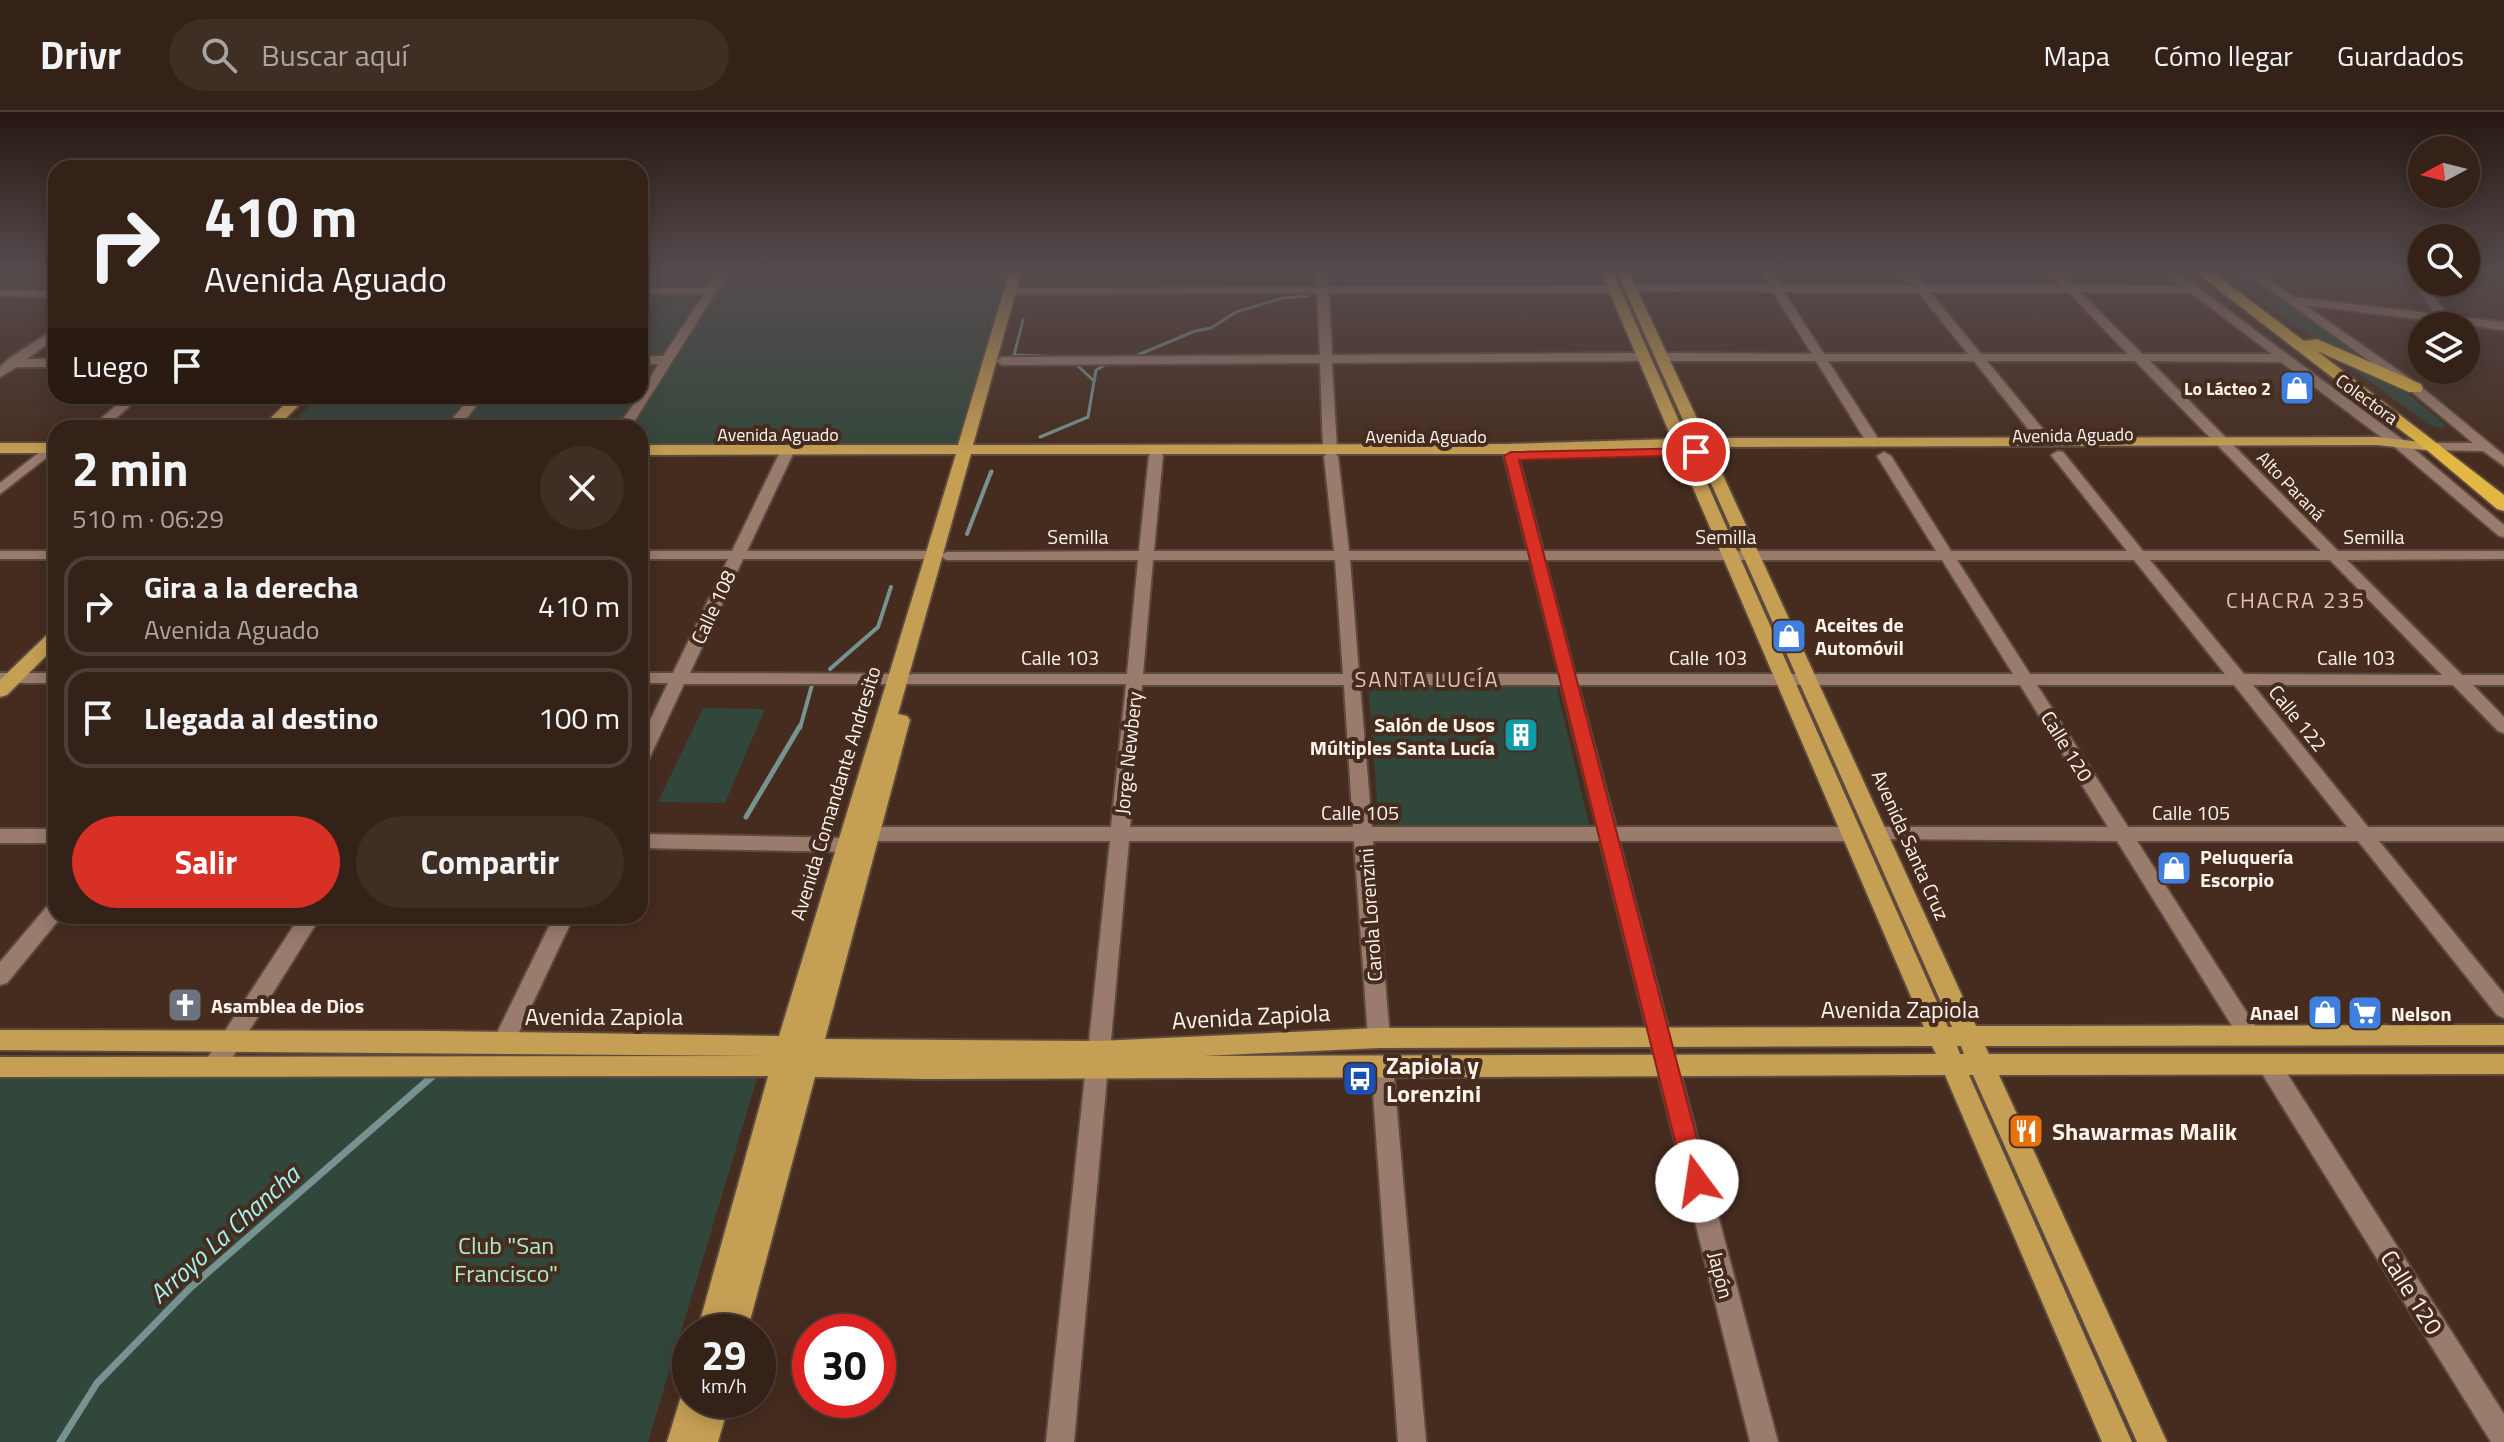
<!DOCTYPE html>
<html lang="es">
<meta charset="utf-8">
<style>
body{margin:0;font-family:"Titillium Web",sans-serif;background:#3f2e24;color:#f1f3f6;height:100vh;display:flex;flex-direction:column;font-size:30px;white-space:nowrap}
*{box-sizing:border-box;margin:0}
p{font-size:26px;color:#a9a3a1}
.icon{flex:none;width:44px;height:44px;fill:none;stroke:currentColor;stroke-width:2;stroke-linecap:round;stroke-linejoin:round}
.map{position:relative;flex:1;overflow:hidden}
.drawer{position:absolute;left:48px;top:308px;width:600px;height:504px;display:flex;flex-direction:column;background:#342117;border-radius:24px;box-shadow:0 4px 20px #0003,0 0 0 2px #4e3e36}
.drawer>*{flex:none}
.top-card{position:absolute;left:48px;top:48px;width:600px;height:244px;border-radius:24px;box-shadow:0 4px 20px #0003,0 0 0 2px #4e3e36;background:#342117;color:#f1f3f6;overflow:hidden}
.needle{width:52px;rotate:263deg}
.tools{position:absolute;left:2408px;top:24px;display:grid;gap:16px}
.tools a{display:grid;place-items:center;width:72px;height:72px;border-radius:50%;background:#342117;box-shadow:0 4px 20px #0003,0 0 0 2px #4e3e36;font-size:40px}
.speed{position:absolute;left:672px;top:1202px;display:flex;gap:16px;font-size:40px;font-weight:700;text-align:center}
.speed>*{display:grid;place-content:center;width:104px;height:104px;border-radius:50%;background:#342117;box-shadow:0 4px 20px #0003,0 0 0 2px #4e3e36;line-height:1}
.speed small{font-size:20px;font-weight:400}
.speed .limit{border:12px solid #d22;background:#fff;color:#111}
.pin{position:absolute;display:grid;place-items:center;width:68px;height:68px;color:#fff;margin:-34px;border:4px solid #fff;border-radius:50%;box-shadow:0 2px 8px #0007}
.me{position:absolute;width:88px;margin:-44px;rotate:346deg;stroke-linejoin:round;filter:drop-shadow(0 0 6px #0008)}
.turn{display:flex;align-items:center;gap:28px;height:168px;padding:0 24px;font-size:36px}
.turn .icon{width:104px;height:104px;stroke-width:2.5}
.turn b{display:block;font-size:56px;line-height:68px}
.then{display:flex;align-items:center;height:76px;padding:0 24px;background:#0003;gap:16px;font-size:30px}
.round{display:grid;place-items:center;flex:none;width:84px;height:84px;border-radius:42px;background:#3f2e24}
.overview{display:flex;align-items:center;justify-content:space-between;height:136px;padding:0 24px}
h1{font-size:48px;font-weight:700;line-height:60px}
.primary-button{display:flex;gap:16px;margin-top:auto;padding:16px 24px}
.primary-button a{flex:1;height:92px;border-radius:48px;background:#d93025;color:#fff;font-size:32px;font-weight:700;line-height:92px;text-align:center}
.primary-button a+a{background:#3f2e24;color:#f1f3f6}
ul{padding:0;list-style:none}
li{display:flex;align-items:center;gap:24px;height:100px;margin:0 16px 12px;padding:0 8px;border:4px solid #4e3e36;border-radius:24px}
li div{flex:1}
li b{display:block;font-size:30px}
li em{font-style:normal}
header{display:flex;align-items:center;gap:48px;box-sizing:border-box;height:112px;padding:0 40px;background:#342117;border-bottom:2px solid #4e3e36}
header strong{font-size:38px}
nav{display:flex;gap:44px;margin-inline-start:auto;font-size:28px}
.search{width:560px;height:72px;background:#3f2e24;display:flex;align-items:center;gap:20px;box-sizing:border-box;padding:0 28px;border-radius:44px;color:#a9a3a1;font-size:30px}
.map>svg:first-child{display:block}
.green{fill:#32473b}
.lines{fill:none;stroke-linecap:round;stroke-linejoin:round}
.stream-far3{stroke:#769391;stroke-width:3}
.stream-far2{stroke:#769391;stroke-width:4}
.stream-far1{stroke:#769391;stroke-width:5}
.stream{stroke:#769391;stroke-width:7}
.minor-casing{stroke:#5d4a3e;stroke-width:4}
.major-casing{stroke:#5d4a3e;stroke-width:4}
.highway-casing{stroke:#5d4a3e;stroke-width:4}
.minor{fill:#9a7c6d;fill-rule:evenodd}
.major{fill:#c59f54;fill-rule:evenodd}
.highway{fill:#e2b743;fill-rule:evenodd}
.route{fill:#d93025;stroke:#8d1f18;stroke-width:2}
.labels{text-anchor:middle;dominant-baseline:central;stroke-width:8;stroke-linejoin:round;paint-order:stroke}
.far-poi-label{font-size:18px;font-weight:bold;fill:#fdf3ed;stroke:#452c1f;text-anchor:end}
.far-street-label{font-size:18px;fill:#fdf3ed;stroke:#452c1f}
.street-label{font-size:20px;fill:#fdf3ed;stroke:#452c1f}
.poi-label{font-size:20px;font-weight:bold;fill:#fdf3ed;stroke:#452c1f;text-anchor:start}
.neighbourhood-label{font-size:22px;letter-spacing:2px;fill:#e3c3b2;stroke:#452c1f}
.near-street-label{font-size:24px;fill:#fdf3ed;stroke:#452c1f}
.near-poi-label{font-size:24px;font-weight:bold;fill:#fdf3ed;stroke:#452c1f;text-anchor:start}
.near-park-label{font-size:24px;fill:#abebc8;stroke:#452c1f}
.near-water-label{font-size:26px;font-style:italic;fill:#a1f3f2;stroke:#452c1f}
</style>
<header>
<strong>Drivr</strong>
<div class="search"><svg class="icon" aria-label="search" viewBox="0 0 24 24"><circle cx="10" cy="10" r="6"/><path d="M15 15l6 6"/></svg>Buscar aquí</div>
<nav><a>Mapa</a><a>Cómo llegar</a><a>Guardados</a></nav>
</header>
<div class="map">
<svg width="2504" height="1330" viewBox="0 0 2504 1330">
<rect width="100%" height="100%" fill="#452c1f"/>
<g class="green">
<polygon points="640,158 1013,158 958,336 640,336 640,316 287,316 319,284 640,284"/>
<polygon points="1776,158 1902,158 1915,173 1787,174"/>
<polygon points="2228,158 2240,158 2367,248 2362,249 2291,212 2230,166"/>
<polygon points="2332,242 2393,270 2446,313 2443,317 2428,312"/>
<polygon points="1368,572 1556,573 1590,717 1379,715"/>
<polygon points="703,596 765,597 725,691 658,690"/>
<polygon points="758,963 648,1330 0,1330 0,967"/>
</g>
<g class="lines">
<g class="stream-far3">
<polyline points="1023,208 1014,243 1064,245"/>
<polyline points="1133,245 1195,219 1211,216 1236,200 1283,186 1308,184"/>
<polyline points="1077,253 1094,269"/>
<polyline points="1040,325 1088,305 1096,258 1105,253"/>
<polyline points="991,362 992,359"/>
</g>
<g class="stream-far2">
<polyline points="967,422 991,360"/>
<polyline points="830,557 878,515 891,475"/>
<polyline points="800,616 812,573"/>
</g>
<polyline class="stream-far1" points="746,705 800,614"/>
<polyline class="stream" points="60,1330 97,1271 190,1176 435,962"/>
<defs>
<g id="minor">
<polygon points="719,158 730,158 630,316 616,316 640,284 658,252 640,252 640,244 663,244 704,182 640,182 640,176 708,176"/>
<path d="M 1316,158 L 1328,158 L 1328,175 L 1615,174 L 1621,177 L 1615,180 L 1329,181 L 1332,243 L 1644,241 L 1650,245 L 1644,249 L 1332,251 L 1337,337 L 1333,340 L 1338,344 L 1349,439 L 1528,439 L 1504,344 L 1511,340 L 1518,344 L 1543,439 L 1936,439 L 1877,344 L 1884,340 L 1891,344 L 1951,439 L 2127,439 L 2051,343 L 2058,339 L 2063,340 L 2143,439 L 2321,439 L 2135,249 L 1987,249 L 2051,327 L 2053,330 L 2046,334 L 2041,333 L 1974,249 L 1828,249 L 1881,331 L 1874,335 L 1867,331 L 1816,249 L 1662,249 L 1656,245 L 1662,241 L 1812,242 L 1773,180 L 1630,179 L 1624,176 L 1630,173 L 1769,173 L 1760,158 L 1771,158 L 1780,173 L 1912,173 L 1901,158 L 1912,158 L 1924,173 L 2061,173 L 2047,158 L 2059,158 L 2074,173 L 2181,174 L 2162,158 L 2174,158 L 2407,331 L 2504,413 L 2504,425 L 2499,424 L 2397,337 L 2281,250 L 2150,249 L 2338,439 L 2504,439 L 2504,447 L 2347,448 L 2462,563 L 2504,563 L 2504,573 L 2473,573 L 2504,605 L 2504,621 L 2498,619 L 2453,573 L 2253,573 L 2368,715 L 2504,715 L 2504,729 L 2379,729 L 2504,882 L 2504,906 L 2497,903 L 2358,729 L 2137,729 L 2258,918 L 2261,924 L 2258,930 L 2250,933 L 2242,930 L 2117,729 L 1870,727 L 1868,722 L 1870,717 L 1877,715 L 2108,715 L 2020,573 L 1578,573 L 1616,715 L 1852,715 L 1859,717 L 1861,722 L 1859,727 L 1852,729 L 1619,729 L 1778,1330 L 1750,1330 L 1600,729 L 1373,729 L 1390,926 L 1387,932 L 1379,935 L 1371,932 L 1368,926 L 1354,729 L 1129,729 L 1110,939 L 1103,947 L 1108,954 L 1074,1330 L 1046,1330 L 1086,954 L 1093,946 L 1088,939 L 1110,729 L 868,729 L 861,727 L 859,722 L 861,717 L 868,715 L 1111,715 L 1126,572 L 684,572 L 649,647 L 640,653 L 640,629 L 668,571 L 640,571 L 640,561 L 673,561 L 728,447 L 640,447 L 640,439 L 732,439 L 779,342 L 786,338 L 793,342 L 747,439 L 933,439 L 940,443 L 947,440 L 1139,439 L 1149,343 L 1156,339 L 1163,343 L 1154,439 L 1334,439 L 1324,344 L 1328,341 L 1323,337 L 1320,251 L 1002,253 L 996,249 L 1002,245 L 1320,243 L 1317,181 L 1010,182 L 1004,179 L 1010,176 L 1317,175 ZM 1784,180 L 1918,180 L 1968,242 L 1824,242 ZM 1930,180 L 2068,180 L 2128,242 L 1981,242 ZM 2080,180 L 2190,180 L 2272,242 L 2142,242 ZM 940,444 L 947,448 L 1138,448 L 1127,562 L 912,562 L 906,564 L 899,562 L 690,561 L 743,447 L 933,447 ZM 1153,448 L 1335,448 L 1343,562 L 1143,562 ZM 1350,448 L 1530,448 L 1559,562 L 1359,562 ZM 1545,448 L 1942,448 L 2013,562 L 1575,562 ZM 1957,448 L 2134,448 L 2225,562 L 2030,562 ZM 2150,448 L 2330,448 L 2442,563 L 2244,562 ZM 1142,573 L 1344,573 L 1353,715 L 1130,715 ZM 1360,573 L 1561,573 L 1597,715 L 1372,715 ZM 2037,573 L 2234,573 L 2347,715 L 2128,715 Z"/>
<polygon points="2243,158 2256,158 2293,185 2435,202 2405,158 2416,158 2448,204 2504,210 2504,218 2305,193 2419,273 2504,343 2504,354 2483,339 2429,338 2427,335 2434,331 2473,331 2411,279"/>
<polygon points="0,178 56,179 56,185 0,184"/>
<polygon points="56,216 56,226 27,247 56,247 56,255 17,255 0,265 0,255 7,248"/>
<polygon points="127,284 141,284 105,316 90,316"/>
<polygon points="471,284 484,284 459,316 445,316"/>
<polygon points="50,332 56,335 55,339 0,382 0,371"/>
<rect x="0" y="439" width="56" height="8"/>
<rect x="0" y="561" width="56" height="10"/>
<rect x="0" y="717" width="56" height="14"/>
<polygon points="640,722 849,726 856,728 858,733 856,738 849,740 640,736"/>
<polygon points="56,789 56,804 62,804 7,871 0,873 0,850 49,792"/>
<polygon points="300,804 321,804 222,962 214,964 206,962 203,955 206,948"/>
<polygon points="554,804 574,804 511,937 503,940 495,937 492,931"/>
<polygon points="1382,944 1390,946 1393,953 1426,1330 1398,1330 1371,953 1374,946"/>
<polygon points="2269,944 2277,946 2504,1302 2504,1330 2491,1330 2261,960 2258,953 2261,946"/>
</g>
<g id="major">
<path d="M 1010,158 L 1022,158 L 973,333 L 1506,332 L 1672,327 L 1600,158 L 1612,158 L 1687,327 L 1691,326 L 1616,158 L 1628,158 L 1706,326 L 2377,325 L 2439,332 L 2441,335 L 2434,339 L 2377,333 L 1710,335 L 1976,914 L 2504,913 L 2504,933 L 1985,934 L 1989,942 L 2504,942 L 2504,962 L 1999,963 L 2167,1330 L 2137,1330 L 1973,963 L 1969,963 L 2132,1330 L 2102,1330 L 1945,963 L 926,967 L 815,965 L 747,1220 L 697,1220 L 768,964 L 0,965 L 0,945 L 769,944 L 0,938 L 0,918 L 437,919 L 779,924 L 956,342 L 640,343 L 640,333 L 958,333 ZM 1691,335 L 1695,335 L 1952,915 L 1948,915 ZM 1676,336 L 1924,915 L 1379,916 L 1099,929 L 825,927 L 910,608 L 907,604 L 898,602 L 971,342 L 1506,342 ZM 1932,934 L 1936,942 L 1203,944 L 1379,936 ZM 1957,934 L 1961,934 L 1964,942 L 1960,942 Z"/>
<polygon points="293,284 308,284 276,316 261,316"/>
<rect x="0" y="331" width="56" height="10"/>
<polygon points="56,518 56,534 7,583 0,585 0,568 50,520"/>
<polygon points="690,1275 690,1288 730,1288 718,1330 667,1330 683,1278"/>
</g>
<polygon id="highway" points="2193,158 2210,158 2304,229 2317,227 2421,272 2423,276 2421,280 2409,280 2317,239 2504,383 2504,399 2497,397 2428,339"/>
</defs>
<use href="#minor" class="minor-casing"/>
<use href="#major" class="major-casing"/>
<use href="#highway" class="highway-casing"/>
<use href="#minor" class="minor"/>
<use href="#major" class="major"/>
<use href="#highway" class="highway"/>
</g>
<linearGradient id="sky" x2="0" y2="1"><stop stop-color="#261811"/><stop offset="0.46" stop-color="#564b4d"/><stop offset="1" stop-color="#564b4d" stop-opacity="0"/></linearGradient>
<rect width="2504" height="344" fill="url(#sky)"/>
<polygon class="route" points="1696,336 1702,340 1700,343 1519,348 1708,1069 1705,1076 1697,1080 1688,1076 1685,1069 1504,344 1511,340"/>
<defs>
<symbol id="shop-square" viewBox="-11 -11 22 22"><rect x="-9" y="-9" width="18" height="18" rx="4" fill="#3f7fe0" stroke="#452c1f"/><path d="M-5-2.5h2.3a2.7 3.5 0 0 1 5.4 0H5L5.5 6h-11ZM-1.5-2.5h3a1.5 2.3 0 0 0-3 0Z" fill="#fff"/></symbol>
<symbol id="building-square" viewBox="-11 -11 22 22"><rect x="-9" y="-9" width="18" height="18" rx="4" fill="#0f9aa8" stroke="#452c1f"/><path d="M-4-6H4V6H1V3H-1V6H-4ZM-2.5-4.3h1.7v1.8h-1.7ZM.8-4.3h1.7v1.8H.8ZM-2.5-1h1.7V.8h-1.7ZM.8-1h1.7V.8H.8Z" fill="#fff"/></symbol>
<symbol id="church-square" viewBox="-11 -11 22 22"><rect x="-9" y="-9" width="18" height="18" rx="4" fill="#6b7280" stroke="#452c1f"/><path d="M-1.2-6h2.4v3.5h3.3v2.4h-3.3V6h-2.4V-.1h-3.3v-2.4h3.3Z" fill="#fff"/></symbol>
<symbol id="supermarket-square" viewBox="-11 -11 22 22"><rect x="-9" y="-9" width="18" height="18" rx="4" fill="#3f7fe0" stroke="#452c1f"/><path d="M-6-5.5h2.5l.6 2H6L4.5 2H-2.5L-4.4-4H-6ZM-1.5 3.2a1.3 1.3 0 1 0 .1 0ZM3 3.2a1.3 1.3 0 1 0 .1 0Z" fill="#fff"/></symbol>
<symbol id="bus-square" viewBox="-11 -11 22 22"><rect x="-9" y="-9" width="18" height="18" rx="4" fill="#1a4fb4" stroke="#452c1f"/><path d="M-5-6H5V4H4V6H2V4H-2V6H-4V4H-5ZM-3.5-4V0h7V-4ZM-3.5 1.2v1.5H-2V1.2ZM2 1.2v1.5H3.5V1.2Z" fill="#fff"/></symbol>
<symbol id="restaurant-square" viewBox="-11 -11 22 22"><rect x="-9" y="-9" width="18" height="18" rx="4" fill="#e8710a" stroke="#452c1f"/><path d="M-5-6h1v4h1v-4h1v4h1v-4h1v5L-1.5 .5V6h-2V.5L-5-1ZM5-6V6H3V1.5H1.5Q1.5-4 5-6Z" fill="#fff"/></symbol>
</defs>
<g fill-rule="evenodd">
<use href="#shop-square" x="2277" y="256" width="40" height="40"/>
<use href="#shop-square" x="1769" y="504" width="40" height="40"/>
<use href="#building-square" x="1501" y="603" width="40" height="40"/>
<use href="#shop-square" x="2154" y="736" width="40" height="40"/>
<use href="#church-square" x="165" y="873" width="40" height="40"/>
<use href="#shop-square" x="2305" y="880" width="40" height="40"/>
<use href="#supermarket-square" x="2345" y="881" width="40" height="40"/>
<use href="#bus-square" x="1340" y="947" width="40" height="40"/>
<use href="#restaurant-square" x="2006" y="999" width="40" height="40"/>
</g>
<g class="labels">
<g class="far-poi-label">
<text x="2271" y="276">Lo Lácteo 2</text>
</g>
<g class="far-street-label">
<text transform="translate(2367 287) rotate(36)">Colectora</text>
<text x="778" y="322">Avenida Aguado</text>
<text transform="translate(2073 323) rotate(-1)">Avenida Aguado</text>
<text x="1426" y="324">Avenida Aguado</text>
<text transform="translate(2291 374) rotate(46)">Alto Paraná</text>
</g>
<g class="street-label">
<text x="1078" y="424">Semilla</text>
<text x="1726" y="424">Semilla</text>
<text x="2374" y="424">Semilla</text>
<text transform="translate(713 495) rotate(-65)">Calle 108</text>
<text x="1060" y="545">Calle 103</text>
<text x="1708" y="545">Calle 103</text>
<text x="2356" y="545">Calle 103</text>
<text transform="translate(2298 606) rotate(51)">Calle 122</text>
<text transform="translate(2067 634) rotate(58)">Calle 120</text>
<text transform="translate(1128 641) rotate(-84)">Jorge Newbery</text>
<text transform="translate(835 681) rotate(-73)">Avenida Comandante Andresito</text>
<text x="1360" y="700">Calle 105</text>
<text x="2191" y="700">Calle 105</text>
<text transform="translate(1911 733) rotate(66)">Avenida Santa Cruz</text>
<text transform="translate(1370 803) rotate(-94)">Carola Lorenzini</text>
<text transform="translate(1721 1163) rotate(76)">Japón</text>
</g>
<g class="poi-label">
<text x="1815" y="512">Aceites de<tspan x="1815" dy="23">Automóvil</tspan></text>
<text x="1495" y="612" text-anchor="end">Salón de Usos<tspan x="1495" dy="23">Múltiples Santa Lucía</tspan></text>
<text x="2200" y="744">Peluquería<tspan x="2200" dy="23">Escorpio</tspan></text>
<text x="211" y="893">Asamblea de Dios</text>
<text x="2299" y="900" text-anchor="end">Anael</text>
<text x="2391" y="901">Nelson</text>
</g>
<g class="neighbourhood-label">
<text x="2296" y="488">CHACRA 235</text>
<text x="1427" y="567">SANTA LUCÍA</text>
</g>
<g class="near-street-label">
<text x="1900" y="897">Avenida Zapiola</text>
<text x="604" y="904">Avenida Zapiola</text>
<text transform="translate(1251 904) rotate(-3)">Avenida Zapiola</text>
<text transform="translate(2412 1180) rotate(58)">Calle 120</text>
</g>
<g class="near-poi-label">
<text x="1386" y="953">Zapiola y<tspan x="1386" dy="28">Lorenzini</tspan></text>
<text x="2052" y="1019">Shawarmas Malik</text>
</g>
<g class="near-park-label">
<text x="506" y="1133">Club "San<tspan x="506" dy="28">Francisco"</tspan></text>
</g>
<g class="near-water-label">
<text transform="translate(224 1122) rotate(-42)">Arroyo La Chancha</text>
</g>
</g>
</svg>
<div class="tools">
<a><svg class="needle" viewBox="-14 -14 28 28"><path d="M0-13l5 13h-10z" fill="#e53935"/><path d="M0 13l5-13h-10z" fill="#a9a3a1"/></svg></a>
<a><svg class="icon" aria-label="search" viewBox="0 0 24 24"><circle cx="10" cy="10" r="6"/><path d="M15 15l6 6"/></svg></a>
<a><svg class="icon" aria-label="layers" viewBox="0 0 24 24"><path d="M12 4l9 5-9 5-9-5zM3 14l9 5 9-5"/></svg></a>
</div>
<div class="speed"><div>29<small>km/h</small></div><div class="limit">30</div></div>
<div class="pin" style="left:1696px;top:340px;background:#d93025"><svg class="icon" aria-label="arrive" viewBox="0 0 24 24"><path d="M6 21V4h12l-3 4 3 4H6"/></svg></div>
<svg class="me" style="left:1697px;top:1069px" viewBox="-20 -20 40 40"><circle r="19" fill="#fff"/><path d="M0-13L10 11 0 6-10 11z" fill="#d93025"/></svg>
<div class="top-card">
<div class="turn"><svg class="icon" aria-label="right" viewBox="0 0 24 24"><path d="M7 20v-9h11M14 6l5 5-5 5"/></svg><div><b>410 m</b>Avenida Aguado</div></div>
<div class="then">Luego<svg class="icon" aria-label="arrive" viewBox="0 0 24 24"><path d="M6 21V4h12l-3 4 3 4H6"/></svg></div>
</div>
<section class="drawer">
<div class="overview"><div><h1>2 min</h1><p>510 m · 06:29</p></div><a class="round"><svg class="icon" aria-label="close" viewBox="0 0 24 24"><path d="M6 6l12 12M18 6L6 18"/></svg></a></div>
<ul>
<li><svg class="icon" aria-label="right" viewBox="0 0 24 24"><path d="M7 20v-9h11M14 6l5 5-5 5"/></svg><div><b>Gira a la derecha</b><p>Avenida Aguado</p></div><em>410 m</em></li>
<li><svg class="icon" aria-label="arrive" viewBox="0 0 24 24"><path d="M6 21V4h12l-3 4 3 4H6"/></svg><div><b>Llegada al destino</b></div><em>100 m</em></li>
</ul>
<div class="primary-button"><a>Salir</a><a>Compartir</a></div>
</section>
</div>
